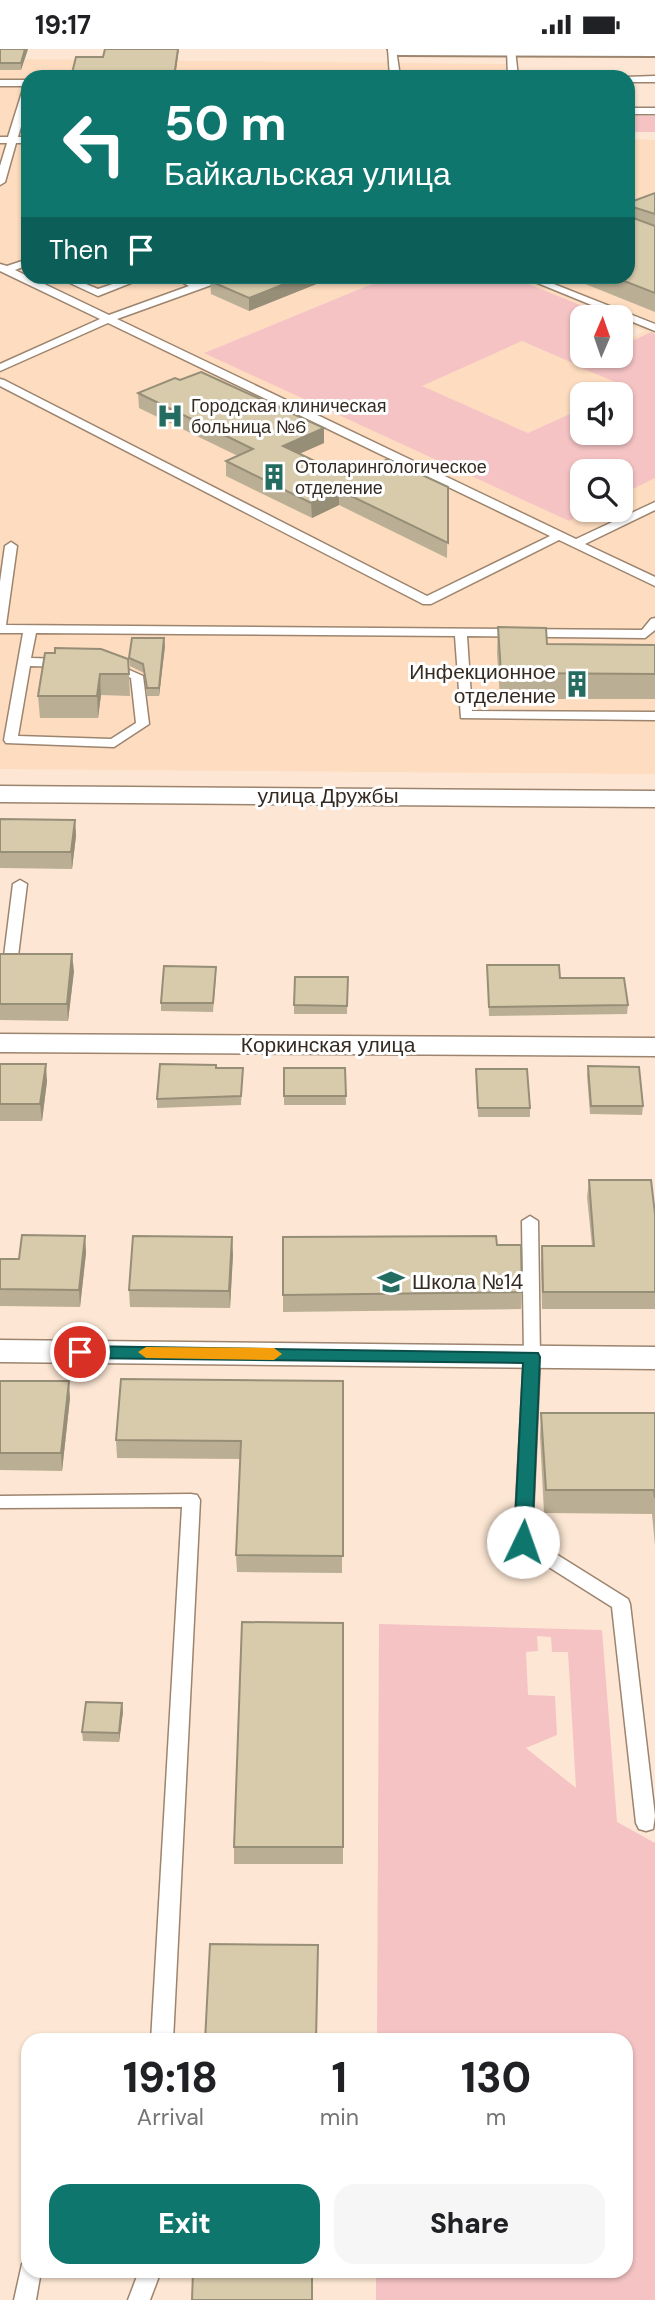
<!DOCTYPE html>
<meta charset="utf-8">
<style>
body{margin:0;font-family:"DM Sans",sans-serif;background:#f6f6f6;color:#202124;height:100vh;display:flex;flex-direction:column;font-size:26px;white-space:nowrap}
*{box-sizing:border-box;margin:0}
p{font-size:23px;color:#757577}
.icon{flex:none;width:38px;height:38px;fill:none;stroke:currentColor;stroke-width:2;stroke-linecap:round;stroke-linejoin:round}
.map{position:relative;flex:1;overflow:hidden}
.drawer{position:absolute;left:21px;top:1984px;width:612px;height:245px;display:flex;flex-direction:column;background:#fff;border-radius:21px;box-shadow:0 2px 5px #0004}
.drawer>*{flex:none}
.guide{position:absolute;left:21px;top:21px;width:614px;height:214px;border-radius:21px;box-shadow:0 2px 5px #0004;background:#0f766e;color:#fff;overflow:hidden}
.needle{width:46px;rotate:2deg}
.fabs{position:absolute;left:570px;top:256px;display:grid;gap:14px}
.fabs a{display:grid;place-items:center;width:63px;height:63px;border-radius:14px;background:#fff;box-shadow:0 2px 5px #0004;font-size:35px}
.pin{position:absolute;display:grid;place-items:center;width:60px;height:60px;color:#fff;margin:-30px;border:4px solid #fff;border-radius:50%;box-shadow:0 2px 7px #0007}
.me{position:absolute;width:77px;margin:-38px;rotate:3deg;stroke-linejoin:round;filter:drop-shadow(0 0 5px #0008)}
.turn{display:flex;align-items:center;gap:24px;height:147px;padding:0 28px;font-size:32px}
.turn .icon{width:91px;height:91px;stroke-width:2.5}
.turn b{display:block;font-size:49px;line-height:60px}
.then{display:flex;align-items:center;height:66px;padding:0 28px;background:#0003;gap:14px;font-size:26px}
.eta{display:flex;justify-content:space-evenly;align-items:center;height:119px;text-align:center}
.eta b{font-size:42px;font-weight:800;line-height:49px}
.cta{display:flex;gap:14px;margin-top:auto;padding:14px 28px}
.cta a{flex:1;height:80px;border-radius:21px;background:#0f766e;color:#fff;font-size:28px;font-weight:800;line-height:80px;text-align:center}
.cta a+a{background:#f6f6f6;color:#202124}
.status{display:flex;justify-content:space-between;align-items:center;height:49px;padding:0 35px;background:#fff;direction:ltr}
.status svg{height:19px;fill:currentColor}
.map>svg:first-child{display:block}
.built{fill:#fddcbf}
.green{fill:#f5c3c4;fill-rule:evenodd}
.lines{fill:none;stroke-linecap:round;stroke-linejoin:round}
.lane-casing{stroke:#9c846e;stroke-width:3}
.street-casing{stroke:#9c846e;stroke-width:3}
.secondary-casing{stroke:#9c846e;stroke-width:4}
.lane{fill:#fff;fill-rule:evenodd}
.street{fill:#fff;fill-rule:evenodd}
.secondary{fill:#fff;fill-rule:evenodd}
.wall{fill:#baaf94}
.shaded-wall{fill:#978e78}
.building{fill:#d8cbac;stroke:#978e78;stroke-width:2}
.route{fill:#0f766e;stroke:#0a4d48;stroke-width:2}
.slow{fill:#f59e0b}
.labels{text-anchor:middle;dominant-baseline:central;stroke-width:6;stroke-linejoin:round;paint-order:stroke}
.far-poi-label{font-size:18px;fill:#352b22;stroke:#fff;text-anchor:start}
.poi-label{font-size:21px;fill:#352b22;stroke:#fff;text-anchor:end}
.street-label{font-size:21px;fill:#352b22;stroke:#fff}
</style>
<div class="status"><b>19:17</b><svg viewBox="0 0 49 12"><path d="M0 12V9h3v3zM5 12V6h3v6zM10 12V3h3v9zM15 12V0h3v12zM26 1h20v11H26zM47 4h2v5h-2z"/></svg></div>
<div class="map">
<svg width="655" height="2251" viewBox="0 0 655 2251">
<rect width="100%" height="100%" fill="#fde7d4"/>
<g class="built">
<polygon points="0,10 506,15 508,28 28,28 28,228 389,228 206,303 569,472 592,460 621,460 621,446 655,429 655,725 0,720"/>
<polygon points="628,90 655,91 655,285 650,283 621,297 621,294 645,282 621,272 621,268 610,268 511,228 628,228"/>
<polygon points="522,292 575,315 600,306 579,316 628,338 613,345 583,345 583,359 528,384 421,337"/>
</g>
<g class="green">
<rect x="628" y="67" width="27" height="16"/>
<polygon points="389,228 511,228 610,268 583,268 583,306 594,306 575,315 522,292 422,337 528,384 583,359 583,383 621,383 621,345 613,345 627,338 577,317 600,306 621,306 621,297 651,283 655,285 655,429 621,446 621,422 583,422 583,460 592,460 569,472 204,304"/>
<path d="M 379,1575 L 602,1581 L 617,1773 L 655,1794 L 655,2251 L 376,2251 L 376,2223 L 626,2222 L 626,1992 L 377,1991 ZM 537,1587 L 551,1588 L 552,1603 L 568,1603 L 576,1739 L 526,1699 L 557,1686 L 555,1647 L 528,1646 L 526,1603 L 538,1602 Z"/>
</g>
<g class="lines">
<defs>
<g id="lane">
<polygon points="388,0 396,0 400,28 390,28"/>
<polygon points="515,0 518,28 508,28 507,1"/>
<polygon points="655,27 655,33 628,33 628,28 625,28"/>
<polygon points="0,31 28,31 28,53 18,88 28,88 28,94 16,94 5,133 0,136 0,117 7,94 0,94 0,88 8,88 24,37 0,37"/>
<rect x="628" y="59" width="27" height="6"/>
<polygon points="28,210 28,216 15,221 109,266 189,237 172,228 185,228 199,234 216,228 229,228 228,230 117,270 576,490 655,453 655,461 585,495 655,528 655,537 559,491 431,555 423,555 0,337 0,330 4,331 427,547 550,487 108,274 0,322 0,315 100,270 0,222 0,215 7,217"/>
<polygon points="57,228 69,228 98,240 133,228 146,228 98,247"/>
<polygon points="523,228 536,228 655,275 655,282"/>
<polygon points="11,493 17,497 6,576 642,581 651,570 655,569 655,581 645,589 467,587 472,662 655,663 655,671 461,669 455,587 36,584 31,609 62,610 68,614 62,618 30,617 18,687 111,690 136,674 131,629 105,619 105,613 109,612 143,627 149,675 114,698 6,694 4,691 23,584 0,584 0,533 5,497"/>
<polygon points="20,831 27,835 18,907 11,911 4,907 13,835"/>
<polygon points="530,1167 538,1172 540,1308 532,1490 628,1550 630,1555 655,1767 653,1780 646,1782 639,1780 636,1774 612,1558 517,1498 514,1493 524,1308 522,1172"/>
<polygon points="191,1445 197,1446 200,1451 173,1992 151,1992 182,1458 0,1459 0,1447"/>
<polygon points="28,2212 28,2222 41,2222 36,2251 14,2251 22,2215"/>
<polygon points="139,2222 161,2222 150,2251 128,2251"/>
</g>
<g id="street">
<polygon points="0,737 655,742 655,758 0,753"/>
<polygon points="0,985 655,989 655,1007 0,1003"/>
<polygon points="0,1291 655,1298 655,1320 0,1313"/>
</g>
<polygon id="secondary" points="388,0 655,0 655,7 399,6 391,5"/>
</defs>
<use href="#lane" class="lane-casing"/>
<use href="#street" class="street-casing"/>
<use href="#secondary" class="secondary-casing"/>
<use href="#lane" class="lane"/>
<use href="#street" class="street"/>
<use href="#secondary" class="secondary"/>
</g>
<g class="wall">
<polygon points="0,0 28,0 21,21 0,21"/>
<polygon points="655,144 655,263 568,228 628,228 628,154"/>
<polygon points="222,228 334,228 249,262 211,245 210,232"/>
<polygon points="180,331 324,379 324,394 299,405 348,428 448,438 447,509 339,456 312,469 226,427 226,412 238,407 139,359 138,344"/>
<polygon points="498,578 547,595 655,596 655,650 500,650 497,604"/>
<polygon points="165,597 159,647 147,647 144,624 130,617 129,609"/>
<polygon points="55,604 129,625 130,647 101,646 98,669 40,669 38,647"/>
<polygon points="0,770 75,771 76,787 72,820 0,819"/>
<polygon points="0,905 74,922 68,972 0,971"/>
<polygon points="487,916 560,929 628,956 627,965 489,967"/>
<polygon points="216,927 213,963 161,962 161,954"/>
<polygon points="348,928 347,965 294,965 294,956"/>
<polygon points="0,1015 47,1032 42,1072 0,1072"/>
<polygon points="588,1017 643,1057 642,1066 590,1065 587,1026"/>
<polygon points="216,1019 243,1019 241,1056 157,1059 157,1050"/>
<polygon points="284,1019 345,1019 346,1056 284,1056"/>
<polygon points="476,1020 530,1059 530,1068 478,1068"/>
<polygon points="589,1131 655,1165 655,1260 542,1260 541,1214 542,1197 592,1197 587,1148"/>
<polygon points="85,1187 86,1204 80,1258 0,1257 0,1210 19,1210"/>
<polygon points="283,1188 522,1243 521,1260 283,1263"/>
<polygon points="233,1205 230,1259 130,1258 129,1241"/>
<polygon points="0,1332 70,1349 62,1422 0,1421"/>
<polygon points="343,1332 342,1524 237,1523 236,1506 240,1410 117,1409 116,1391"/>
<polygon points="541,1364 655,1364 655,1497 652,1465 544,1464 540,1387"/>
<polygon points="343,1574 343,1815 234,1815 234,1798"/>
<polygon points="122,1654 123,1663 119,1693 83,1692 82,1683"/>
</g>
<g class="shaded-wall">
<polygon points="25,0 28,0 21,21 21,14"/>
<polygon points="178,0 179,0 175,28 174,28"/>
<polygon points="302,228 334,228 249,262 249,249"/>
<polygon points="324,379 324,394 283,412 283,397"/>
<polygon points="339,441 339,456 312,469 311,454"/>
<polygon points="164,589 165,597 159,647 159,639"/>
<polygon points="100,625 101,646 98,669 97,647"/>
<polygon points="75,771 76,787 72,820 71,803"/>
<polygon points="72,905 74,922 68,972 67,955"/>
<polygon points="46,1015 47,1032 42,1072 40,1055"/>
<polygon points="85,1187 86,1204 80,1258 79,1241"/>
<polygon points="232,1188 233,1205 230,1259 229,1242"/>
<polygon points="69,1332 70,1349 62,1422 61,1404"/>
<polygon points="122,1654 123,1663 119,1693 119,1684"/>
</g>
<g class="building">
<polygon points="0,0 25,0 21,14 0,14"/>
<polygon points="105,0 178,0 174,28 71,28 76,8 103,8"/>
<polygon points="655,144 655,165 630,157 628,158 628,154"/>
<polygon points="628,167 655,177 655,244 614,228 628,228"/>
<polygon points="222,228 302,228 249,249 210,232"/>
<polygon points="201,323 324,379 283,397 348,428 388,410 448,438 448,494 339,441 311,454 226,412 253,400 138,344 175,329 180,331"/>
<polygon points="498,578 546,579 547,595 655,596 655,625 501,624"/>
<polygon points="132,589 164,589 159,639 147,639 143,615 129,609"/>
<polygon points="55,599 101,600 128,610 129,625 100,625 97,647 38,647 45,604 55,604"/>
<polygon points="0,770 75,771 71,803 0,803"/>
<polygon points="0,905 72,905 67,955 0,955"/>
<polygon points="487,916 559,916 560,929 624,929 628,956 489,958"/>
<polygon points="164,917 216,918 213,954 161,954"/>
<polygon points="295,928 348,928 347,957 294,956"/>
<polygon points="0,1015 46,1015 40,1055 0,1055"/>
<polygon points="160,1015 216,1016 216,1019 243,1019 241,1047 157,1050"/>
<polygon points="588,1017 639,1018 643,1057 591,1057"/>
<polygon points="284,1019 345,1019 346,1047 284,1047"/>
<polygon points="476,1020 527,1020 530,1059 478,1059"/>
<polygon points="589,1131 651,1131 655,1165 655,1243 543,1243 542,1197 594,1197"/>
<polygon points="22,1186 85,1187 79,1241 0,1240 0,1210 19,1210"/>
<polygon points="133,1187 232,1188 229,1242 129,1241"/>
<polygon points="496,1187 497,1196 521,1196 522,1243 283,1246 283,1188"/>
<polygon points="121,1330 343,1332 343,1507 236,1506 241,1392 116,1391"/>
<polygon points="0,1332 69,1332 61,1404 0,1404"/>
<polygon points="541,1364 655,1364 655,1449 654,1441 546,1441"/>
<polygon points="242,1573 343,1574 343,1798 234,1798"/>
<polygon points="86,1653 122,1654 119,1684 82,1683"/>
<polygon points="210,1895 318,1896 316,1992 205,1992"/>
<polygon points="193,2222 312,2222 312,2251 192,2251"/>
</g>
<polygon class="route" points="80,1297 538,1304 540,1308 532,1493 529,1498 516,1498 514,1493 523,1314 80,1309 72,1303"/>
<polygon class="slow" points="146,1298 274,1299 282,1305 274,1311 146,1309 138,1303"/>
<defs>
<symbol id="hospital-bare" viewBox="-9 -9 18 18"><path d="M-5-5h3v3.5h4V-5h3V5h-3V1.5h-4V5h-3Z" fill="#246b60" stroke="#fff" stroke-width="2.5" paint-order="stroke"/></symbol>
<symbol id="building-bare" viewBox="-9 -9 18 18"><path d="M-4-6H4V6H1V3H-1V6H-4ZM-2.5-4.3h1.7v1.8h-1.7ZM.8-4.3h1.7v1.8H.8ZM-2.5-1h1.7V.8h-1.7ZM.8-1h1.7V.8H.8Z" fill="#246b60" stroke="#fff" stroke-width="2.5" paint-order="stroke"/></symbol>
<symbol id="school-bare" viewBox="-9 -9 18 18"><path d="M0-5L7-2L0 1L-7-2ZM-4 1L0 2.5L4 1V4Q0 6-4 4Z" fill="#246b60" stroke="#fff" stroke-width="2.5" paint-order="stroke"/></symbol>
</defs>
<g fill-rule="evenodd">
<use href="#hospital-bare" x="151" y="348" width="38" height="38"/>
<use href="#building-bare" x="255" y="409" width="38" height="38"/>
<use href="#building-bare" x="558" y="616" width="38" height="38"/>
<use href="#school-bare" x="372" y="1214" width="38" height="38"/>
</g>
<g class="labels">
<g class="far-poi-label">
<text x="191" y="357">Городская клиническая<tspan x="191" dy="21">больница №6</tspan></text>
<text x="295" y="418">Отоларингологическое<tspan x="295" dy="21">отделение</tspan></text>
</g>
<g class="poi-label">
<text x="556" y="623">Инфекционное<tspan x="556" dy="24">отделение</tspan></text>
<text x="412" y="1233" text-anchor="start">Школа №14</text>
</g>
<g class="street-label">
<text x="328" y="747">улица Дружбы</text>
<text x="328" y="996">Коркинская улица</text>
</g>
</g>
</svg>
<div class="fabs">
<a><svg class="needle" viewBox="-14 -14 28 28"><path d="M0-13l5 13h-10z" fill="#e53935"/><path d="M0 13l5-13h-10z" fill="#757577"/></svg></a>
<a><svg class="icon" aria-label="sound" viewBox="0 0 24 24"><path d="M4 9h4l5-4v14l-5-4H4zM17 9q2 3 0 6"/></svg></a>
<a><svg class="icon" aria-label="search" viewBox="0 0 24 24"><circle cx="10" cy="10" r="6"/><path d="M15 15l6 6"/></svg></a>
</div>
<div class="pin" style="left:80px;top:1303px;background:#d93025"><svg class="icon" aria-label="arrive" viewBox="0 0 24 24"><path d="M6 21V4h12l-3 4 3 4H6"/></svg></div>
<svg class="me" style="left:523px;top:1493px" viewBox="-20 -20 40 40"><circle r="19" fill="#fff"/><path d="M0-13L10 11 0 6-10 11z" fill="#0f766e"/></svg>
<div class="guide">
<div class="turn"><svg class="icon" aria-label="left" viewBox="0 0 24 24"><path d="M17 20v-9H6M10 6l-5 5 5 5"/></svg><div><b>50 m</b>Байкальская улица</div></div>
<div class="then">Then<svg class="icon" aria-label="arrive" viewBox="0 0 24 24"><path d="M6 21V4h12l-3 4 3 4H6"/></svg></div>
</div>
<section class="drawer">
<div class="eta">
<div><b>19:18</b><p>Arrival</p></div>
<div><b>1</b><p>min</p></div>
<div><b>130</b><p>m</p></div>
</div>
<div class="cta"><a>Exit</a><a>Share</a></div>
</section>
</div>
